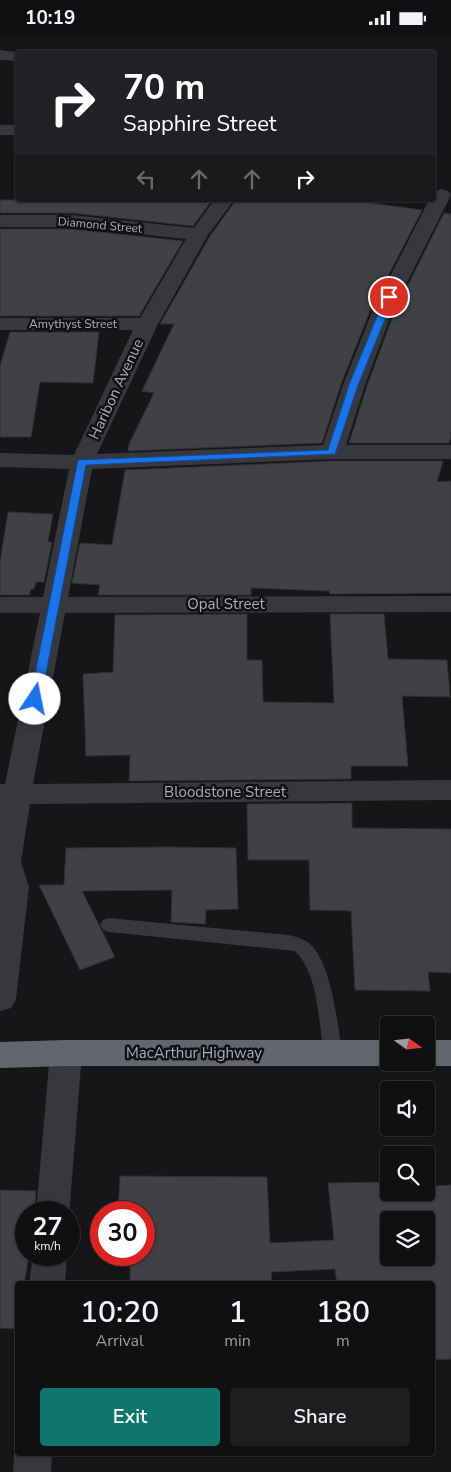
<!DOCTYPE html>
<style>
body{margin:0;font-family:"Nunito Sans",sans-serif;background:#1e1e20;color:#f1f3f6;height:100vh;display:flex;flex-direction:column;font-size:19px;white-space:nowrap}
*{box-sizing:border-box;margin:0}
p{font-size:16px;color:#9c9d9f}
.icon{flex:none;width:28px;height:28px;fill:none;stroke:currentColor;stroke-width:2;stroke-linecap:round;stroke-linejoin:round}
.map{position:relative;flex:1;overflow:hidden}
.sheet{position:absolute;left:15px;top:1246px;width:420px;height:175px;display:flex;flex-direction:column;background:#101012;border-radius:5px;box-shadow:0 1px 4px #0004,0 0 0 1px #303032}
.sheet>*{flex:none}
.guide{position:absolute;left:15px;top:15px;width:421px;height:152px;border-radius:5px;box-shadow:0 1px 4px #0004,0 0 0 1px #303032;background:#202124;color:#fff;overflow:hidden}
.needle{width:32px;rotate:105deg}
.tools{position:absolute;left:380px;top:981px;display:grid;gap:10px}
.tools a{display:grid;place-items:center;width:55px;height:55px;border-radius:5px;background:#101012;box-shadow:0 1px 4px #0004,0 0 0 1px #303032;font-size:25px}
.speed{position:absolute;left:15px;top:1166px;display:flex;gap:10px;font-size:25px;font-weight:700;text-align:center}
.speed>*{display:grid;place-content:center;width:65px;height:65px;border-radius:50%;background:#101012;box-shadow:0 1px 4px #0004,0 0 0 1px #303032;line-height:1}
.speed small{font-size:12px;font-weight:400}
.speed .limit{border:8px solid #d22;background:#fff;color:#111}
.pin{position:absolute;display:grid;place-items:center;width:42px;height:42px;color:#fff;margin:-21px;border:2px solid #fff;border-radius:50%;box-shadow:0 1px 5px #0007}
.me{position:absolute;width:55px;margin:-28px;rotate:11deg;stroke-linejoin:round;filter:drop-shadow(0 0 4px #0008)}
.turn{display:flex;align-items:center;gap:18px;height:105px;padding:0 25px;font-size:22px}
.turn .icon{width:65px;height:65px;stroke-width:2.5}
.turn b{display:block;font-size:35px;line-height:42px}
.lanes{display:flex;align-items:center;height:48px;padding:0 25px;background:#0003;justify-content:center;gap:25px;direction:ltr}
.lanes .off{opacity:.35}
.eta{display:flex;justify-content:space-evenly;align-items:center;height:85px;text-align:center}
.eta b{font-size:30px;font-weight:600;line-height:35px}
.primary-button{display:flex;gap:10px;margin-top:auto;padding:10px 25px}
.primary-button a{flex:1;height:58px;border-radius:5px;background:#0f766e;color:#fff;font-size:20px;font-weight:600;line-height:58px;text-align:center}
.primary-button a+a{background:#1e1e20;color:#f1f3f6}
.status{display:flex;justify-content:space-between;align-items:center;height:35px;padding:0 25px;background:#101012;direction:ltr}
.status svg{height:14px;fill:currentColor}
.map>svg:first-child{display:block}
.building{fill:#404145;stroke:#303034;fill-rule:evenodd}
.lines{fill:none;stroke-linecap:round;stroke-linejoin:round}
.lane{fill:#37383d;fill-rule:evenodd}
.street{fill:#37383d;fill-rule:evenodd}
.highway{fill:#63666e;fill-rule:evenodd}
.route{fill:#1a73e8;stroke:#114b97}
.labels{text-anchor:middle;dominant-baseline:central;stroke-width:5;stroke-linejoin:round;paint-order:stroke}
.far-street-label{font-size:12px;fill:#a8adb8;stroke:#111113}
.street-label{font-size:15px;fill:#a8adb8;stroke:#111113}
</style>
<div class="status"><b>10:19</b><svg viewBox="0 0 49 12"><path d="M0 12V9h3v3zM5 12V6h3v6zM10 12V3h3v9zM15 12V0h3v12zM26 1h20v11H26zM47 4h2v5h-2z"/></svg></div>
<div class="map">
<svg width="451" height="1437" viewBox="0 0 451 1437">
<rect width="100%" height="100%" fill="#161618"/>
<g class="building">
<polygon points="0,165 212,165 193,191 72,178 0,178"/>
<polygon points="236,165 350,165 422,175 370,276 341,349 322,408 128,416 129,409 154,358 142,356 174,289 160,289 210,201"/>
<polygon points="444,178 451,179 451,401 449,408 349,408 367,351 394,278"/>
<polygon points="0,194 72,194 183,206 139,281 0,281"/>
<polygon points="10,297 99,297 93,348 40,347 31,402 0,402 0,331"/>
<polygon points="332,426 443,426 437,447 451,446 451,558 330,559 329,556 251,553 251,560 98,560 100,550 72,548 80,508 112,510 125,435"/>
<polygon points="8,477 53,479 48,507 52,507 44,547 36,547 34,554 31,554 29,560 0,560 0,527"/>
<polygon points="247,579 247,625 262,625 263,667 334,668 330,579 384,579 388,624 447,625 450,662 402,661 408,731 351,731 351,744 129,746 130,720 86,721 83,639 113,637 115,580"/>
<polygon points="352,768 352,793 451,794 451,938 428,937 430,956 355,955 351,876 310,875 309,825 248,825 247,769"/>
<polygon points="167,812 236,813 238,874 206,875 205,889 171,887 172,855 82,856 115,922 80,935 39,850 64,850 66,813"/>
<path d="M 120,1141 L 267,1142 L 270,1208 L 334,1205 L 328,1148 L 389,1147 L 389,1158 L 426,1158 L 426,1151 L 451,1150 L 451,1324 L 432,1325 L 432,1249 L 337,1249 L 335,1234 L 271,1237 L 272,1249 L 130,1249 L 130,1230 L 115,1230 L 115,1220 L 144,1220 L 144,1178 L 118,1178 ZM 389,1185 L 426,1185 L 426,1222 L 389,1222 Z"/>
<polygon points="0,1155 36,1156 34,1178 26,1178 26,1220 29,1220 24,1249 18,1249 18,1294 0,1293"/>
</g>
<g class="lines">
<path class="lane" d="M 109,883 L 288,900 C 294,901 301,903 306,906 C 331,921 338,991 342,1018 L 340,1023 L 333,1026 L 326,1023 L 324,1018 C 318,986 319,940 295,916 L 109,897 L 103,895 L 100,890 L 103,885 Z"/>
<g class="street">
<polygon points="0,15 24,18 18,18 18,26 0,25"/>
<rect x="0" y="90" width="18" height="10"/>
<polygon points="441,154 448,156 451,160 392,277 365,350 346,410 451,410 451,424 332,424 92,434 68,562 451,561 451,577 65,578 33,749 451,745 451,765 30,769 21,827 29,852 16,964 11,973 0,976 0,749 5,749 40,578 0,578 0,562 43,562 69,434 0,432 0,418 74,420 133,295 0,295 0,283 140,283 186,204 72,192 0,192 0,180 72,180 194,193 214,165 234,165 208,200 158,289 97,419 323,410 343,350 372,277 429,165 434,165 434,157"/>
<polygon points="66,1005 77,1009 82,1018 69,1181 69,1178 36,1178 50,1018 55,1009"/>
<polygon points="33,1220 67,1220 65,1249 29,1249"/>
<polygon points="18,1411 18,1419 52,1419 51,1437 13,1437 14,1419"/>
</g>
<g class="highway">
<polygon points="66,1005 389,1005 389,1028 400,1028 389,1031 66,1031 0,1033 0,1007"/>
<polygon points="426,1005 451,1005 451,1031 426,1031 415,1028 426,1028"/>
</g>
</g>
<polygon class="route" points="389,260 394,262 358,350 335,419 86,430 41,664 39,667 31,667 30,664 78,425 328,415 349,350 385,262"/>
<g class="labels">
<g class="far-street-label">
<text transform="translate(100 190) rotate(5)">Diamond Street</text>
<text x="73" y="289">Amythyst Street</text>
</g>
<g class="street-label">
<text transform="translate(116 354) rotate(-65)">Haribon Avenue</text>
<text x="226" y="569">Opal Street</text>
<text x="225" y="757">Bloodstone Street</text>
<text x="194" y="1018">MacArthur Highway</text>
</g>
</g>
</svg>
<div class="tools">
<a><svg class="needle" viewBox="-14 -14 28 28"><path d="M0-13l5 13h-10z" fill="#e53935"/><path d="M0 13l5-13h-10z" fill="#9c9d9f"/></svg></a>
<a><svg class="icon" aria-label="sound" viewBox="0 0 24 24"><path d="M4 9h4l5-4v14l-5-4H4zM17 9q2 3 0 6"/></svg></a>
<a><svg class="icon" aria-label="search" viewBox="0 0 24 24"><circle cx="10" cy="10" r="6"/><path d="M15 15l6 6"/></svg></a>
<a><svg class="icon" aria-label="layers" viewBox="0 0 24 24"><path d="M12 4l9 5-9 5-9-5zM3 14l9 5 9-5"/></svg></a>
</div>
<div class="speed"><div>27<small>km/h</small></div><div class="limit">30</div></div>
<div class="pin" style="left:389px;top:262px;background:#d93025"><svg class="icon" aria-label="arrive" viewBox="0 0 24 24"><path d="M6 21V4h12l-3 4 3 4H6"/></svg></div>
<svg class="me" style="left:35px;top:664px" viewBox="-20 -20 40 40"><circle r="19" fill="#fff"/><path d="M0-13L10 11 0 6-10 11z" fill="#1a73e8"/></svg>
<div class="guide">
<div class="turn"><svg class="icon" aria-label="right" viewBox="0 0 24 24"><path d="M7 20v-9h11M14 6l5 5-5 5"/></svg><div><b>70 m</b>Sapphire Street</div></div>
<div class="lanes"><svg class="icon off" aria-label="left" viewBox="0 0 24 24"><path d="M17 20v-9H6M10 6l-5 5 5 5"/></svg><svg class="icon off" aria-label="ahead" viewBox="0 0 24 24"><path d="M12 20V5M6 11l6-6 6 6"/></svg><svg class="icon off" aria-label="ahead" viewBox="0 0 24 24"><path d="M12 20V5M6 11l6-6 6 6"/></svg><svg class="icon" aria-label="right" viewBox="0 0 24 24"><path d="M7 20v-9h11M14 6l5 5-5 5"/></svg></div>
</div>
<section class="sheet">
<div class="eta">
<div><b>10:20</b><p>Arrival</p></div>
<div><b>1</b><p>min</p></div>
<div><b>180</b><p>m</p></div>
</div>
<div class="primary-button"><a>Exit</a><a>Share</a></div>
</section>
</div>
